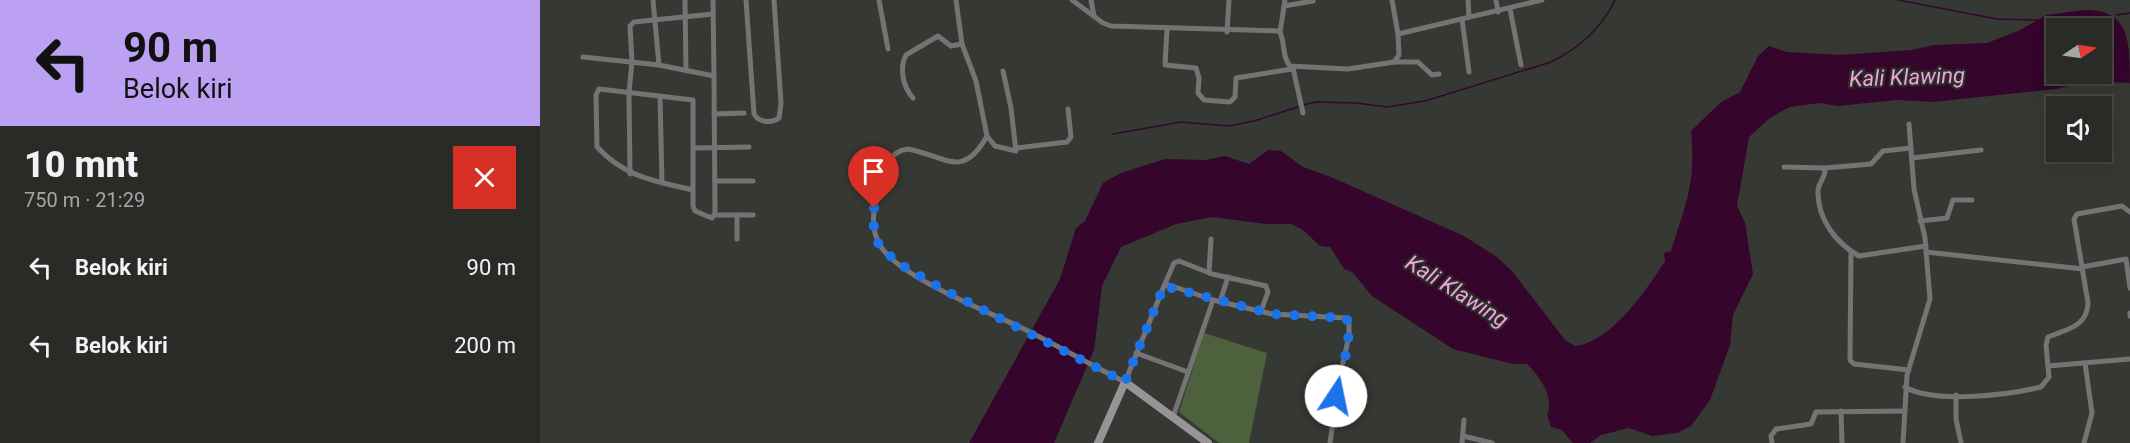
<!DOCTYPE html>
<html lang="id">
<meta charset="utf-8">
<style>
body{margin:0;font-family:Roboto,sans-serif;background:#30332e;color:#f1f3f6;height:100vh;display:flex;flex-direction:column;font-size:22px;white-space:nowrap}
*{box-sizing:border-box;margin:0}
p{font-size:20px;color:#a5a7a7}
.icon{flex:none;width:33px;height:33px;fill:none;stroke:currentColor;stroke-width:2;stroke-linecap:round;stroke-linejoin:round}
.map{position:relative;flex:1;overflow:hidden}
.side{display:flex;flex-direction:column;background:#282b26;width:540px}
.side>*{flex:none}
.banner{background:#bca0f2;color:#111;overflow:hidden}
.needle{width:39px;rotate:77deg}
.fabs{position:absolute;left:1506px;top:18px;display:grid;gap:12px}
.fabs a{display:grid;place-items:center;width:66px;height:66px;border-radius:0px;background:#282b26;box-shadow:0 6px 24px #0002,0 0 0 2px #444743;font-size:30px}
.pin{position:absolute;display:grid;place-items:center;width:51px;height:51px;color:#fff;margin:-62px -26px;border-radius:50% 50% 50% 0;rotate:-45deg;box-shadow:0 0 6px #0007}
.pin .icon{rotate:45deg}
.me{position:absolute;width:66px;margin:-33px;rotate:11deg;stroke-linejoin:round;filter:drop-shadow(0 0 4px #0008)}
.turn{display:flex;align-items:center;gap:21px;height:126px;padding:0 24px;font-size:27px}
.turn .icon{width:78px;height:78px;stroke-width:2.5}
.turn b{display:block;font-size:42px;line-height:51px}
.round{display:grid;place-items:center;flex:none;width:63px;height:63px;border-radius:0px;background:#30332e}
.overview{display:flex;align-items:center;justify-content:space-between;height:102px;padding:0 24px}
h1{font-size:36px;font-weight:800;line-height:45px}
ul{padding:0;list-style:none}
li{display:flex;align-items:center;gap:18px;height:78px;padding:0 24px}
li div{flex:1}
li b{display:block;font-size:22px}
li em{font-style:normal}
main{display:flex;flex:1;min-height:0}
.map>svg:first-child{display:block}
.green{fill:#4d613d}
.water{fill:#35052c;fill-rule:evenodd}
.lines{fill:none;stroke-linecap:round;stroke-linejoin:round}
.stream{stroke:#35052c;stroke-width:1.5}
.street{stroke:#767375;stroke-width:5}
.secondary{stroke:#989396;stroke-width:8}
.route{stroke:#1a73e8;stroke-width:10;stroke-dasharray:0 18}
.labels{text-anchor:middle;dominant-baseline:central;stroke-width:4.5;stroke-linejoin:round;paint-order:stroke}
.water-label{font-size:22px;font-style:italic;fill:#f1a2dd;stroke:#2c2f29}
</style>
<main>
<section class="side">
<div class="banner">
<div class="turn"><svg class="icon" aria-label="left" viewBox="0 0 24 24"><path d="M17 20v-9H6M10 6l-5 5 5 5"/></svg><div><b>90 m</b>Belok kiri</div></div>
</div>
<div class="overview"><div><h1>10 mnt</h1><p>750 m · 21:29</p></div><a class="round" style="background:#d93025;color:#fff"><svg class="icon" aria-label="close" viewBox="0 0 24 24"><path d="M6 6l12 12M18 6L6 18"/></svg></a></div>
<ul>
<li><svg class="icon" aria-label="left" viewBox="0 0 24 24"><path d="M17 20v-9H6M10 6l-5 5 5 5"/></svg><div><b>Belok kiri</b></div><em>90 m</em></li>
<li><svg class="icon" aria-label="left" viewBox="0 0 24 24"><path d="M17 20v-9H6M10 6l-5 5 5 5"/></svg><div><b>Belok kiri</b></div><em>200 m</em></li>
</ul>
</section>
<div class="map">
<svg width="1590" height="443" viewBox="0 0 1590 443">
<rect width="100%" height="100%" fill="#363933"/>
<polygon class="green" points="664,333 727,353 709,443 679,443 639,412"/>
<path class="water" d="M 1544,10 C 1590,9 1590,42 1590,83 L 1549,81 L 1516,89 L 1393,102 L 1357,100 L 1298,106 L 1279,103 L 1250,107 L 1230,118 L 1209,137 L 1197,206 L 1205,223 L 1213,274 L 1193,315 L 1190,345 L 1170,400 L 1151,426 L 1137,433 L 1112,436 L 1089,428 L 1061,435 L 1050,443 L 1033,443 L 1022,430 L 1011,427 L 1007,415 C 1015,397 1000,377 987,364 L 973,364 L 913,349 L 832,296 L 812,272 L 804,269 L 790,247 L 780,246 L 763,230 L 751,224 L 725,224 L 672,217 L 636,224 L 581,247 L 562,286 L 554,350 L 514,443 L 429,443 L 520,279 L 536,228 L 545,221 L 563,183 L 581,173 L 625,159 L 666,160 L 685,156 L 709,164 L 728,150 L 741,151 L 763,167 L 791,177 L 924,236 L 957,257 L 972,271 L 1025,340 L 1035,346 C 1072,342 1107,289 1125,261 L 1124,253 L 1131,251 C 1146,203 1156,184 1151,131 L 1181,102 L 1200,92 L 1218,56 L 1229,46 L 1247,52 L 1300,55 L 1371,50 L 1394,45 L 1447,43 L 1478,31 L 1507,15 ZM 1516,28 L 1562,28 L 1562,74 L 1516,74 Z"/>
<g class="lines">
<g class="stream">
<polyline points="1358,0 1457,19 1499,20"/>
<polyline points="1576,15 1590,13"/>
<path d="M 763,105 L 776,102 L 816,103 L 847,107 L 885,101 L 1011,62 C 1040,48 1061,29 1075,0"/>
<polyline points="573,134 641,122 689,126 714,121 758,107"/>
</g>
<g class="street">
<polyline points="113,0 119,65 174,76 173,0"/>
<polyline points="145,0 146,71"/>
<path d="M 206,0 L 214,114 C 218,122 231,124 239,118 L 241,103 L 234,0"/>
<polyline points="339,0 348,49"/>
<polyline points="416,0 422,44 436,81 447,136 455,146 476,151 471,108 463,71"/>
<path d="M 532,0 L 563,23 L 571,26 L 739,31 C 746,41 741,56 750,66 L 808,69 L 854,62 L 859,55 L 858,34 L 1002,0"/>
<polyline points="551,0 554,16"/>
<polyline points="852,0 858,34"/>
<polyline points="928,0 929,17"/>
<polyline points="956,0 958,12"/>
<polyline points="744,6 773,1"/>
<polyline points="970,9 981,65"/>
<polyline points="922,19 929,72"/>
<polyline points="627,29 625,65 656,68 659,78 658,93 664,100 690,102 695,97 696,78 752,69"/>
<polyline points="687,32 689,0"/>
<polyline points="740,32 745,0"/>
<polyline points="43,57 119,65"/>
<polyline points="854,62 878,62 892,75 899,74"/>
<polyline points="753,68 763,113"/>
<polyline points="120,96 122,183"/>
<path d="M 373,98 C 363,87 359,68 366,55 L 398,36 L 411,46 L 422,44"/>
<polyline points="174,114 204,113"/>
<path d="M 447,136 C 422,181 405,155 367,149 C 349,152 345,168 341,183 C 335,203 328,225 340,245 C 358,277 449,312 484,329 C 518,346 551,365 585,382 L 624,286 L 629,285 L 673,300 L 732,314 L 806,318 L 809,323 L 809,336 L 799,380 L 790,443"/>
<polyline points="154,148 209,147"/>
<polyline points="476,148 527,142 531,137 528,109"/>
<polyline points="1372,158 1441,150"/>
<polyline points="1244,167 1285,168 1331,164 1343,151 1371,148"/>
<path d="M 1285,168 C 1286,178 1279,181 1278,190 C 1277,219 1296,243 1319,256 L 1386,246"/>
<polyline points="90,174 89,93 92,62 90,26 94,22 173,14"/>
<polyline points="175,181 213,181"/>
<path d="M 153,190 C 114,181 85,177 57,147 L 56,95 L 59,89 L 153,100 L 153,206 L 155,211 L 172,218 L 175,213 L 174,76"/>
<polyline points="175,215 213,215"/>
<polyline points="197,215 197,239"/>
<polyline points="1380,221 1407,218 1413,200 1432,200"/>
<polyline points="1311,252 1310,360 1314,364 1369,370"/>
<polyline points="1386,252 1543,269"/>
<polyline points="1542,267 1586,259 1590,288"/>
<polyline points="669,273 671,239"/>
<polyline points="624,286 634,263 639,261 672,274 726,286 728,292 721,311"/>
<polyline points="680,302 688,277"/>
<polyline points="1590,313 1590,316"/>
<polyline points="596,353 648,372"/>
<polyline points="1508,366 1590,359"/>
<path d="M 1365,387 C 1394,404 1468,395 1501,387 L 1509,377 L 1506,345 L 1508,337 C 1527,329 1547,327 1548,303 L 1534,219 L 1537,214 L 1582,206 L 1590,212"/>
<polyline points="1416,395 1416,419 1421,443"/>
<polyline points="1301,411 1302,443"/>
<polyline points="633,417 673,300"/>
<polyline points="923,436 952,443"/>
<polyline points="922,443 924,420"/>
<polyline points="1232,443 1231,436 1236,429 1271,424 1276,412 1365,411"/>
<polyline points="1363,443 1367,375 1390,299 1385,238 1374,189 1369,124"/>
<polyline points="1544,443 1552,413 1545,363"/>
</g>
<polyline class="secondary" points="558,443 585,382 668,443"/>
</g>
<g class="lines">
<path class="route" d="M 334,208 L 333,223 L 338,243 L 356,262 L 406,291 L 585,382 L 624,286 L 732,314 L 806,318 C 815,331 799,379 796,396"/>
</g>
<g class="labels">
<g class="water-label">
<text transform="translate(1367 77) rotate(-2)">Kali Klawing</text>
<text transform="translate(917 291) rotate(32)">Kali Klawing</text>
</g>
</g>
</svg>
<div class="fabs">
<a><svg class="needle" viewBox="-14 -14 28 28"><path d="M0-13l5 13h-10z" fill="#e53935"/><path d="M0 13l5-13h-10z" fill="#a5a7a7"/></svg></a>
<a><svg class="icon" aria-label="sound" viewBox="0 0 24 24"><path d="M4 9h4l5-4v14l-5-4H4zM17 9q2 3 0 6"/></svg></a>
</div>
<div class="pin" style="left:334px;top:208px;background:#d93025"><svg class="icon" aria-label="arrive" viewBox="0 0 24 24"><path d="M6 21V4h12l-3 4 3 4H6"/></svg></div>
<svg class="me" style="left:796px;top:396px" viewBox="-20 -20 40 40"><circle r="19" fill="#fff"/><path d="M0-13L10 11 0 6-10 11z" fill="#1a73e8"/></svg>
</div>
</main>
